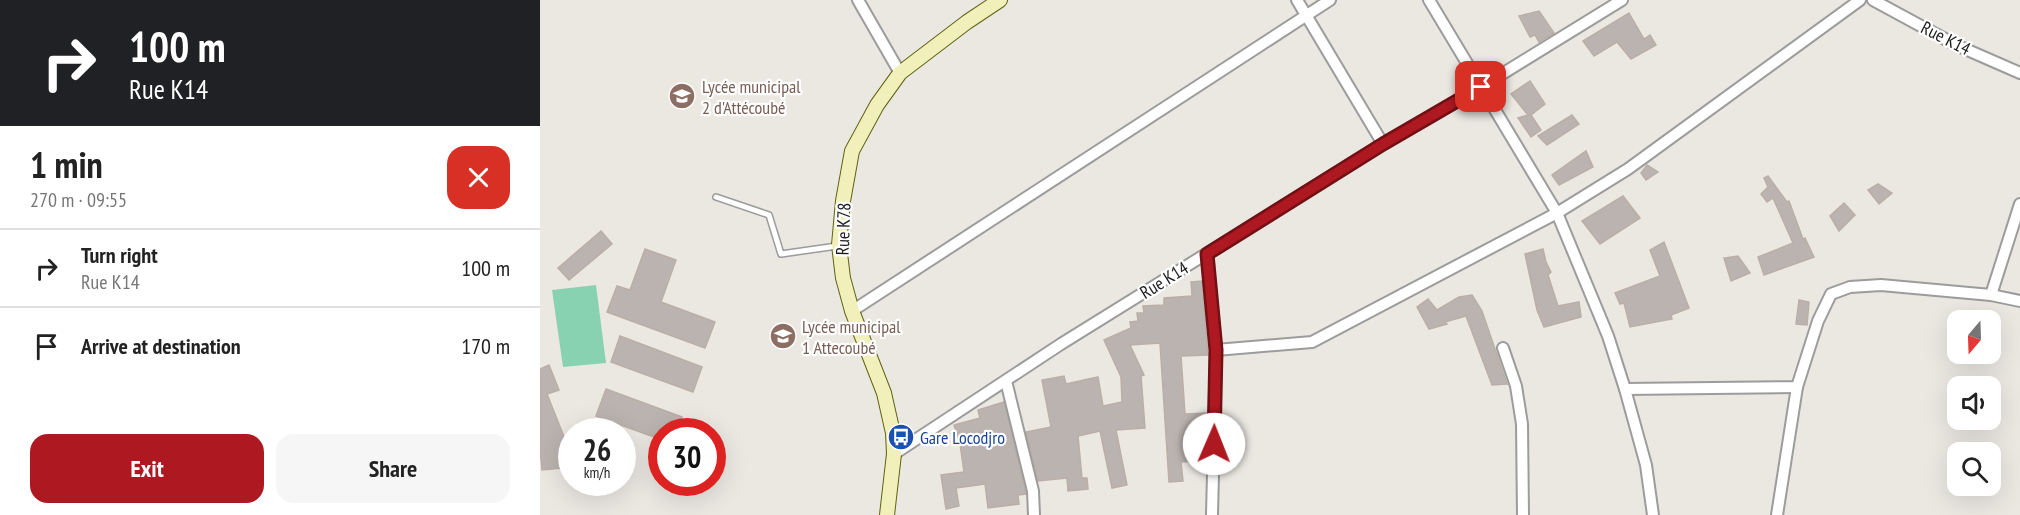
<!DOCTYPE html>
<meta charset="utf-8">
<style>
body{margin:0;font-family:"PT Sans Narrow",sans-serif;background:#f6f6f6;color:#222;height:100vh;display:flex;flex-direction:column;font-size:22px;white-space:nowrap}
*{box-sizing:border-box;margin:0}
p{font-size:20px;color:#767676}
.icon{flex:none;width:33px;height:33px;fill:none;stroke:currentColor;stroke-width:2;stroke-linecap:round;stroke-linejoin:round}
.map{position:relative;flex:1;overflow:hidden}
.side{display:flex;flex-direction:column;background:#fff;width:540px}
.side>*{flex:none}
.top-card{background:#202124;color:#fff;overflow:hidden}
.needle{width:39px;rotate:199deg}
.buttons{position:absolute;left:1407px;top:310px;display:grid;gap:12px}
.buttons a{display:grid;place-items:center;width:54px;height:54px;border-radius:12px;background:#fff;box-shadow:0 6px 24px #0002;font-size:30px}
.speed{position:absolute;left:18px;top:418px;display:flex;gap:12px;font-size:30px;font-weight:700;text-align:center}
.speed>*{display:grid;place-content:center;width:78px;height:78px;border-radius:50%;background:#fff;box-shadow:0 6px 24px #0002;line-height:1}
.speed small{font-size:15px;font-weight:400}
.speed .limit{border:9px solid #d22;background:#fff;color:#111}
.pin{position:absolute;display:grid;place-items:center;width:51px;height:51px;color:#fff;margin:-26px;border-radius:12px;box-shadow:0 3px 9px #0006}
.me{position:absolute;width:66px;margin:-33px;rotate:1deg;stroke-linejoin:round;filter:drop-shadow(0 0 4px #0008)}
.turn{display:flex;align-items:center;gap:21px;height:126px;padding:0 30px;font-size:27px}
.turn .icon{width:78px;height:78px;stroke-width:2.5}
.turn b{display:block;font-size:42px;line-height:51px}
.round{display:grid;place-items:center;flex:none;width:63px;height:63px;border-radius:18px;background:#f6f6f6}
.summary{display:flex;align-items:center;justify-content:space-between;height:102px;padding:0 30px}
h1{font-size:36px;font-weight:700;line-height:45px}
.button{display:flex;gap:12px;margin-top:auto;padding:12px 30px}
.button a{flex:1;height:69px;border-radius:18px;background:#ae1821;color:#fff;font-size:24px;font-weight:700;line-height:69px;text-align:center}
.button a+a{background:#f6f6f6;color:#222}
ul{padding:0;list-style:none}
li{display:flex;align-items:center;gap:18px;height:78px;padding:0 30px;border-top:2px solid #e0e0e0}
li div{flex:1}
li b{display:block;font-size:22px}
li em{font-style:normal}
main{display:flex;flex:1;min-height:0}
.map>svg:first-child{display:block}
.pitch{fill:#89d2b1}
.building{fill:#bbb3af;stroke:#bbaea6;stroke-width:1.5}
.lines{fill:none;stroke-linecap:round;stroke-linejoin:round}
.lane-casing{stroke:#9c9c9c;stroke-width:8}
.street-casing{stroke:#9c9c9c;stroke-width:14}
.secondary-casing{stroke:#5f6311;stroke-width:16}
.lane{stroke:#fff;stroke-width:5}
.street{stroke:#fff;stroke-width:10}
.secondary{stroke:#f1f0bb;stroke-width:14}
.route-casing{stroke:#711015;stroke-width:15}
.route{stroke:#ae1821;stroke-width:10}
.labels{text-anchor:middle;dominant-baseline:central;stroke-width:4.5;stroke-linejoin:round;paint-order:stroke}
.street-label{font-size:18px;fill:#1b1b1b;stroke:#fff}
.education-label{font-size:18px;fill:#785e54;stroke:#fff;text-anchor:start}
.transit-label{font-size:18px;fill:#164399;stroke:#fff;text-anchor:start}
</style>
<main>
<section class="side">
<div class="top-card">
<div class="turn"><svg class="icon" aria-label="right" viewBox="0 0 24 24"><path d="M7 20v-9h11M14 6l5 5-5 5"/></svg><div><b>100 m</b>Rue K14</div></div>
</div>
<div class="summary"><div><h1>1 min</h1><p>270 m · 09:55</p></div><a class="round" style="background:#d93025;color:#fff"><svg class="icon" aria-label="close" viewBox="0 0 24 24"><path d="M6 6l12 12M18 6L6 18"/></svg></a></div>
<ul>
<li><svg class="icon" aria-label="right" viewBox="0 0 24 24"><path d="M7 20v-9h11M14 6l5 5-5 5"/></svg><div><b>Turn right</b><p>Rue K14</p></div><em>100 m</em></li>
<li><svg class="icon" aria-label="arrive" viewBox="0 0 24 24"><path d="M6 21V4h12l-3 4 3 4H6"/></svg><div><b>Arrive at destination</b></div><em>170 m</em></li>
</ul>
<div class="button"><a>Exit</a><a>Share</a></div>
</section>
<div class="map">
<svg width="1480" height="515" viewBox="0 0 1480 515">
<rect width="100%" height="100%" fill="#ebe8e2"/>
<polygon class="pitch" points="56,285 66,363 23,367 12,290"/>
<g class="building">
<polygon points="999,11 1014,33 999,42 995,35 990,37 979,16"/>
<polygon points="1089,13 1104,39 1110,35 1116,45 1091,59 1077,42 1054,56 1043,41"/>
<polygon points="990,81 1005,104 991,115 1001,130 991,137 978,118 988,115 971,94"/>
<polygon points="1032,115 1039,124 1007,145 998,136"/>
<polygon points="1046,151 1053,167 1019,185 1012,175"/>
<polygon points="1107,165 1118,172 1106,180 1101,173"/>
<polygon points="1228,176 1247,202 1249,201 1263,239 1265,238 1274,257 1224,275 1218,257 1253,243 1233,198 1227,202 1221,194 1228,187 1224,178"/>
<polygon points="1338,184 1352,193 1339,204 1328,190"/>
<polygon points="1083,196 1100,218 1060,244 1042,221"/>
<polygon points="1304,203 1315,215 1299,231 1290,216"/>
<polygon points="61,231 72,244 29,280 18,268"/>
<polygon points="1124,242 1149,308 1131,315 1132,319 1090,327 1084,303 1080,304 1075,293 1120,276 1110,250"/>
<polygon points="105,249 136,260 121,302 175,322 165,348 67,312 77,286 90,290"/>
<polygon points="1003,249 1006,262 1011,272 1008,275 1018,306 1039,302 1041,317 1004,327 997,310 985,254"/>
<polygon points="1198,256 1210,273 1191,281 1184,258"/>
<polygon points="662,281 668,355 641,356 645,414 667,413 667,430 653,432 655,461 641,462 643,481 629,482 620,343 590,345 604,375 601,376 605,428 576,430 587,485 572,488 560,431 538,436 542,478 547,478 548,489 528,491 527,478 498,481 486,432 511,427 502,380 524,376 526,384 558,377 563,406 582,402 581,377 564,340 591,328 590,322 598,321 597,313 604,313 603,306 624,305 624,298 652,296 651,282"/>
<polygon points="932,295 942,311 967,384 952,385 926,316 905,322 907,324 889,329 877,307 888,299 897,310 919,297"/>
<polygon points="1259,300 1269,302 1267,325 1256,324"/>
<polygon points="80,336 162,367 153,392 71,362"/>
<polygon points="9,365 19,390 7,394 32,457 32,467 2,470 0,448 0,369"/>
<polygon points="66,389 142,417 140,422 163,432 122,432 122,440 56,416"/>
<polygon points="464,402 486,494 478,495 479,504 448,508 445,484 416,488 419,506 406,509 401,475 424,472 420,444 414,425 440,418 438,410"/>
</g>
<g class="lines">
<defs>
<polyline id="lane" points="176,197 229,215 241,254 297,246"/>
<g id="street">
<polyline points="318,0 360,73"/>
<polyline points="757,0 843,144"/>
<polyline points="889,0 1017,213 1068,336 1085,389 1106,465 1113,515"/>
<polyline points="1333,0 1416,45 1480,73"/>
<polyline points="667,254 676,350 672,515"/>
<polyline points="1451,295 1480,204"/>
<polyline points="312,311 790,0"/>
<polyline points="963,348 976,386 982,424 983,515"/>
<polyline points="676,350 772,342 1017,213 1088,169 1320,0"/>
<polyline points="466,381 493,491 494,515"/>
<polyline points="1085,389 1257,387 1278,321 1291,294 1310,287 1341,285 1451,295 1480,301"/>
<polyline points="354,454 521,344 843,144 941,87 1082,0"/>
<polyline points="1237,515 1257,387"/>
</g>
<polyline id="secondary" points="347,515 354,454 353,433 344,393 312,311 303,278 299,245 303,201 312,151 337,105 360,73 427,22 460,0"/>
</defs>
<use href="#lane" class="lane-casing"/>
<use href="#street" class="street-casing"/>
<use href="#secondary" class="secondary-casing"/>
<use href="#lane" class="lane"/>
<use href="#street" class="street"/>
<use href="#secondary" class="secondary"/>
</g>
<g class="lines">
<defs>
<polyline id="route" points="674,444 676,350 667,254 843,144 941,87"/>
</defs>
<use href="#route" class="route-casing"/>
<use href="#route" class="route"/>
</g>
<defs>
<symbol id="school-disc" viewBox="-11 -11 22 22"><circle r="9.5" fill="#8d6e63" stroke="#fff"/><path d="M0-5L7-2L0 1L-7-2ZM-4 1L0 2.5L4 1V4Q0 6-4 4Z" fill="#fff"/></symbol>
<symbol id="bus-disc" viewBox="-11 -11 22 22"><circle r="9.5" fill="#1a4fb4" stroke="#fff"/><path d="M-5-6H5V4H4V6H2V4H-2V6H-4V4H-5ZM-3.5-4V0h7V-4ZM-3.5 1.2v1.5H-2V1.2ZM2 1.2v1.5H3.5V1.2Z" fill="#fff"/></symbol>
</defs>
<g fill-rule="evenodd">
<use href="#school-disc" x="127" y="81" width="30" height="30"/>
<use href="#school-disc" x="228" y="321" width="30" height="30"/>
<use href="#bus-disc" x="346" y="422" width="30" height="30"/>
</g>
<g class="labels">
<g class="street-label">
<text transform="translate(1406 38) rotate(27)">Rue K14</text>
<text transform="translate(303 229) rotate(-88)">Rue K78</text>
<text transform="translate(624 280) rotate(-32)">Rue K14</text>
</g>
<g class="education-label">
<text x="162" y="86">Lycée municipal<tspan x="162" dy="21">2 d'Attécoubé</tspan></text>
<text x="262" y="326">Lycée municipal<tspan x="262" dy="21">1 Attecoubé</tspan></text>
</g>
<g class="transit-label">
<text x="380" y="437">Gare Locodjro</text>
</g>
</g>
</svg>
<div class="buttons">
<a><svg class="needle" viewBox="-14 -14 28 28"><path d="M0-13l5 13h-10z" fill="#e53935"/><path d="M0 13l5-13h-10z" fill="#767676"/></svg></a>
<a><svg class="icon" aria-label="sound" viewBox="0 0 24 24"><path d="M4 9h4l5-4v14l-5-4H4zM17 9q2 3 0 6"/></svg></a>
<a><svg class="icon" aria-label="search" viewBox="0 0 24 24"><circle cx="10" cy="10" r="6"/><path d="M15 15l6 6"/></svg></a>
</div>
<div class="speed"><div>26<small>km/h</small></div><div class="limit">30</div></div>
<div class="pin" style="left:941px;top:87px;background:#d93025"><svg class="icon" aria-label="arrive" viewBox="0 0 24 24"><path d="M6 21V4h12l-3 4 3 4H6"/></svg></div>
<svg class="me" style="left:674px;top:444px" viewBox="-20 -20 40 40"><circle r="19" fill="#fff"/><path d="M0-13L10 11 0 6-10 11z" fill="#ae1821"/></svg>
</div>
</main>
